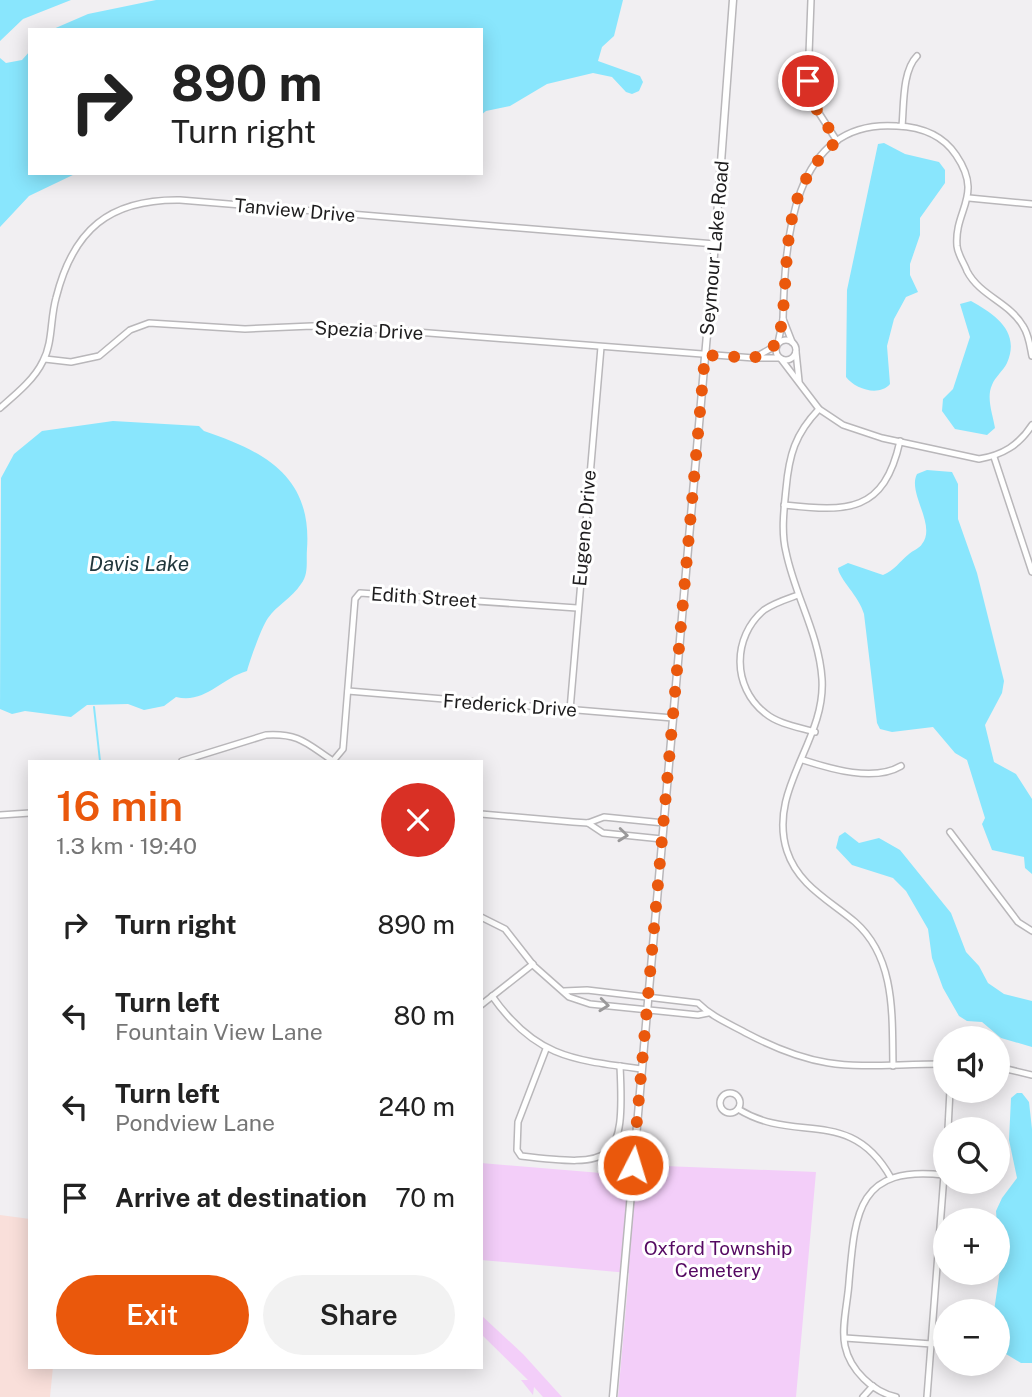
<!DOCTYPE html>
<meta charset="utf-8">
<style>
body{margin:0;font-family:"Public Sans",sans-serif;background:#f2f2f2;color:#222;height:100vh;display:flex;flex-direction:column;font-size:26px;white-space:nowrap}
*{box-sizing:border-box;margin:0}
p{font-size:23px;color:#767676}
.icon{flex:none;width:38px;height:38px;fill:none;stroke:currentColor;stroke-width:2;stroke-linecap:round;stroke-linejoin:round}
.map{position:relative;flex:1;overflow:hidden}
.drawer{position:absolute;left:28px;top:760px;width:455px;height:609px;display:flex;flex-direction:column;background:#fff;border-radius:0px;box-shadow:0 4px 18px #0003}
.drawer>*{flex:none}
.banner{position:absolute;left:28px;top:28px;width:455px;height:147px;border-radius:0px;box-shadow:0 4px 18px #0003;background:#fff;color:#222;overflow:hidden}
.buttons{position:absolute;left:933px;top:1026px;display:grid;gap:14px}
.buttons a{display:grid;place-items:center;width:77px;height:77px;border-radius:50%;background:#fff;box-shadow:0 4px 18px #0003;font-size:35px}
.pin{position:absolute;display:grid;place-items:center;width:60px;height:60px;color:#fff;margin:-30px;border:4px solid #fff;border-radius:50%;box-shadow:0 2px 7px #0007}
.me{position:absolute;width:77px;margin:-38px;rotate:5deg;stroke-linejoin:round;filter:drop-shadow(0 0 5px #0008)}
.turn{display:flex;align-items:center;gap:24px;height:147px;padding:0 28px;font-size:32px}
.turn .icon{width:91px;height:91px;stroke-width:2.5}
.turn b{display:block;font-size:49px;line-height:60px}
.round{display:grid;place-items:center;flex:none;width:74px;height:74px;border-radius:37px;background:#f2f2f2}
.summary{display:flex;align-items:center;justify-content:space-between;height:119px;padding:0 28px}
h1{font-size:42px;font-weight:600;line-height:52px;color:#ea580c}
.action{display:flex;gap:14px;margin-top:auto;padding:14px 28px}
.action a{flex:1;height:80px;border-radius:42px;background:#ea580c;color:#fff;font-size:28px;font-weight:600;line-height:80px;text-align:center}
.action a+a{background:#f2f2f2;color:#222}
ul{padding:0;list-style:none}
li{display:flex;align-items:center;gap:21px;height:91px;padding:0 28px}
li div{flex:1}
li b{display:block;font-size:26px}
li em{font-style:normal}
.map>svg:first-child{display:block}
.education{fill:#f9dfda}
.green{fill:#f3cef9}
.water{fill:#89e6fd}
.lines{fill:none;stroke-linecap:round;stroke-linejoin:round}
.stream{stroke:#89e6fd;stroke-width:2}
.minor-casing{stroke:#b9b7ba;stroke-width:8}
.tertiary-casing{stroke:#b9b7ba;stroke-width:9}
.minor{stroke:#fff;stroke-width:5}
.tertiary{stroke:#fff;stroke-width:6}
.oneway{stroke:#9a999a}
.route{stroke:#ea580c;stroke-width:12;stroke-dasharray:0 21.6}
.labels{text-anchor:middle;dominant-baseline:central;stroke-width:6;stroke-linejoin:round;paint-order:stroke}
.street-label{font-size:19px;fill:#1e1d1e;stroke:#fff}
.park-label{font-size:19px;fill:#550962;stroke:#fff}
.water-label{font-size:21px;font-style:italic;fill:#21373c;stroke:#fff}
</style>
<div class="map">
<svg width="1032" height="1397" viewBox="0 0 1032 1397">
<rect width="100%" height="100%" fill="#f1eff2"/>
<polygon class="education" points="0,1215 30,1219 30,1367 53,1367 50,1397 0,1397"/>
<g class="green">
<polygon points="481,1163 637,1176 639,1165 816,1172 796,1397 618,1397 629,1273 481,1260"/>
<polygon points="481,1315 523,1354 562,1397 543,1397 534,1387 533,1395 521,1380 528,1380 481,1334"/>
</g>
<g class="water">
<polygon points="0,0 71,0 23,19 0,41"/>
<polygon points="156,0 623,0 614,36 602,47 598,61 640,76 643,82 639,91 632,94 626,92 612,77 593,73 547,84 510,106 486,111 481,115 481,30 51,30 88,14"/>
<polygon points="30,51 30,173 77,173 29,196 0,227 0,58 6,63 22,60"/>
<path d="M 884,143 L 905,154 L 939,162 L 945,170 L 945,183 L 920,218 L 920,235 L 910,264 L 910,275 L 918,292 L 906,297 L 894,319 L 887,346 L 890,384 C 879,397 855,389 846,377 L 847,290 L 878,144 Z"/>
<path d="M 971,301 C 994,314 1021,331 1007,363 C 1003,371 995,377 992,385 C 986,398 993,415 995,428 L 987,435 L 955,429 L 942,411 L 943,399 L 953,389 L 970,337 L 960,304 Z"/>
<path d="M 113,421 L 199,426 L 204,431 C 266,452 312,477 307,549 C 306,561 309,574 301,584 C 292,598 276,606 268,618 C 262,626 250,660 247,671 C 220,679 205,704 176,697 L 164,706 L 144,710 L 128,704 L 87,705 L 71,717 L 25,711 L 12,714 L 0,709 L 1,478 L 14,454 L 42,431 Z"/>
<path d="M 927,470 L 952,472 L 958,484 L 958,519 L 977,573 L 1004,681 L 1002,693 L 985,725 L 994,762 L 1016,774 L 1032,799 L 1032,874 L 1025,868 L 1024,857 L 992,850 L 982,824 L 985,818 L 967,760 L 955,753 L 933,727 L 892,732 L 880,729 L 877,723 L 864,614 C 859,596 839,579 838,568 L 848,563 L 883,575 C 895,570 899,562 909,554 C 913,550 919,549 922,544 C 937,525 907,493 917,474 Z"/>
<polygon points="845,832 859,843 879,838 900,850 951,913 966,952 979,966 988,983 1004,994 1032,1001 1032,1047 1001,1038 982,1022 967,1021 959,1016 943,988 932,958 928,929 906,891 893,878 852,865 836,848 839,836"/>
<polygon points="1017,1093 1022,1093 1029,1102 1032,1129 1032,1363 1021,1363 1001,1351 998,1342 998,1311 994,1311 1000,1270 996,1211 1002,1198 1017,1178 1009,1140 1011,1098"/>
</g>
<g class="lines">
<polyline class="stream" points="94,707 100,761"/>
<defs>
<g id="minor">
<polyline points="811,0 808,81 817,110 837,141"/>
<path d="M 902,126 C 904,106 902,71 917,56"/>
<polyline points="969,198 1032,204"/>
<path d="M 783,319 C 785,244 790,118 897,126 C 921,127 942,134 956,155 C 984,196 954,209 957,246 C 958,255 964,263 967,271 C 980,296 1009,302 1023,326 C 1029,335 1030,346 1032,356"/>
<circle cx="786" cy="350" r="10"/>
<polyline points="778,343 783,319 792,342"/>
<polyline points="777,345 754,358 779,358"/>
<polyline points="796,352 799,381"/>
<polyline points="45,359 71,362 99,356 130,330 149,323 245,329 312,326 390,330 754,358"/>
<path d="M 781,359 L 819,409 L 843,425 L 882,438 L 979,459 C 1003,455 1019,445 1032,425"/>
<path d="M 0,408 C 15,395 34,380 43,361 C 53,342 50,319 56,298 C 73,230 109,199 180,200 L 715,244"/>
<path d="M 819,409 C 795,434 789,455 786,489 C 784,509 781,532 786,552 C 795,596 819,634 822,679 C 826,741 767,789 787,851 C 798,885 829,900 855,922 C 896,958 892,1016 893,1066"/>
<polyline points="994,457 1032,572"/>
<path d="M 784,505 C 848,512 884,513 900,441"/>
<path d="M 798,595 C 787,599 774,603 764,610 C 732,637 732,687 765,713 C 778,724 798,727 815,732"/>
<polyline points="348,691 673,718"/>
<polyline points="570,710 601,347"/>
<path d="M 803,760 C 831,769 874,782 901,766"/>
<path d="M 182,761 L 266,735 C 300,733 307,744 333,761"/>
<polyline points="333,761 343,749 355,599 360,593 577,608"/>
<polyline points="481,814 573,822 588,823 604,817 664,823"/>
<polyline points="0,815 30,813"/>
<polyline points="588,823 603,833 662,839"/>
<polyline points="950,832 1018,922 1032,931"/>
<polyline points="481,917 505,929 534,966 569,997 590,1004 698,1015 708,1013"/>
<path d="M 564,991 L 587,990 L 698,1003 C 712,1017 730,1024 748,1034 C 828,1076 860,1064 945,1064"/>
<path d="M 492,996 C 535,1057 572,1060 642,1069"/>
<polyline points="481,1005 533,964"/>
<path d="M 546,1049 L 518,1122 L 517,1150 L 521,1156 C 614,1167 625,1164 620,1066"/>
<polyline points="998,1067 1032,1075"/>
<circle cx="730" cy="1103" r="10"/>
<path d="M 738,1109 C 796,1145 850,1105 891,1178"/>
<polyline points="948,1129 950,1090"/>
<polyline points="845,1338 932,1344"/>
<polyline points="863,1397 873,1386"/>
<path d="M 896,1397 C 873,1392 850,1370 845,1346 C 841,1327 848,1301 849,1282 C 855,1212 858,1165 944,1175"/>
<polyline points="927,1397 945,1162"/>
</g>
<polyline id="tertiary" points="613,1397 715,244 733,0"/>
</defs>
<use href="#minor" class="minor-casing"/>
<use href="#tertiary" class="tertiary-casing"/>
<use href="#minor" class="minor"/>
<use href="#tertiary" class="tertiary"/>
</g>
<defs><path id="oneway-chevron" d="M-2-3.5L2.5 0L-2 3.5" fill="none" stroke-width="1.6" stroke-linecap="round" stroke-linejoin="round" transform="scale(1.75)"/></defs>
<g class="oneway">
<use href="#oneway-chevron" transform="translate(623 835) rotate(6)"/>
<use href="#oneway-chevron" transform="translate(604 1005) rotate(6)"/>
</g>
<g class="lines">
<path class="route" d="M 633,1165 L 705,355 L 754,358 L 778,343 C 794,269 772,197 837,141 L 817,110 L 808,81"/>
</g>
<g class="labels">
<g class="street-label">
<text transform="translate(295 210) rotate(5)">Tanview Drive</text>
<text transform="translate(714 248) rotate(-85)">Seymour Lake Road</text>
<text transform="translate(369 330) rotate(3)">Spezia Drive</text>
<text transform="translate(584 528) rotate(-85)">Eugene Drive</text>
<text transform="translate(424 597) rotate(4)">Edith Street</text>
<text transform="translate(510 705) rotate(4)">Frederick Drive</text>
</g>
<g class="park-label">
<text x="718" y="1248">Oxford Township<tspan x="718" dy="22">Cemetery</tspan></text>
</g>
<g class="water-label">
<text x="139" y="563">Davis Lake</text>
</g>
</g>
</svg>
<div class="buttons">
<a><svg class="icon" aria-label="sound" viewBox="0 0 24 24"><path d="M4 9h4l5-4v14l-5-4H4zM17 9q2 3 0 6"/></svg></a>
<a><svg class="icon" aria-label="search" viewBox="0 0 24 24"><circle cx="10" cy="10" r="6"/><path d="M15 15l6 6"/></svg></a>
<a>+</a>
<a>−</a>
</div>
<div class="pin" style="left:808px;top:81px;background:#d93025"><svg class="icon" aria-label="arrive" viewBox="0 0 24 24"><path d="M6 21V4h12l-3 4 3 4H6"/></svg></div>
<svg class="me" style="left:633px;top:1165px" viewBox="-20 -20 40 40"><circle r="17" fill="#ea580c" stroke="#fff" stroke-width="3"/><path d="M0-11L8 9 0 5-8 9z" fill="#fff"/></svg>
<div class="banner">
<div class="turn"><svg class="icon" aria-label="right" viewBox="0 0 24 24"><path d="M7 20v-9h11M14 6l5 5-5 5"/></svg><div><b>890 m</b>Turn right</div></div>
</div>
<section class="drawer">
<div class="summary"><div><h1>16 min</h1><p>1.3 km · 19:40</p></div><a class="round" style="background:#d93025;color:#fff"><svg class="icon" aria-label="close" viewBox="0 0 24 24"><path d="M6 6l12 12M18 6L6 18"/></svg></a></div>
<ul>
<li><svg class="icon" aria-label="right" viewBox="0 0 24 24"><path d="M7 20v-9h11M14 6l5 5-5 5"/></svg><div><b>Turn right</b></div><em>890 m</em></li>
<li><svg class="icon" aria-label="left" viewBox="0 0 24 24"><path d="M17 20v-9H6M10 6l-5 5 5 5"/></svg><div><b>Turn left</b><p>Fountain View Lane</p></div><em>80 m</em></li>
<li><svg class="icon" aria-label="left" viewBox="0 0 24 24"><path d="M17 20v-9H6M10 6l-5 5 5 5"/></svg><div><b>Turn left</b><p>Pondview Lane</p></div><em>240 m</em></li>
<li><svg class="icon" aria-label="arrive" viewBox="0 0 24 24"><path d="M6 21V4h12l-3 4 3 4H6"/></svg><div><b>Arrive at destination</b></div><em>70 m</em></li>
</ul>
<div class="action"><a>Exit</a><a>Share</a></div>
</section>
</div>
